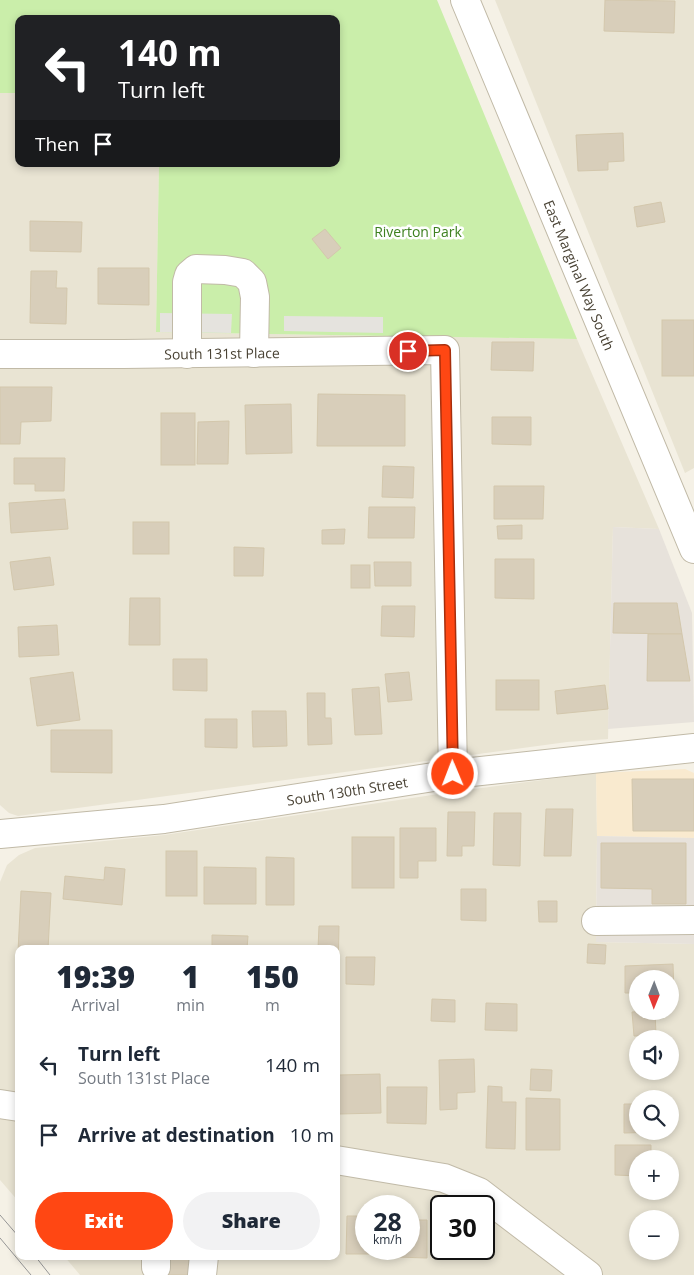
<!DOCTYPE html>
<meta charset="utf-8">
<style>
body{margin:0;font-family:"Open Sans",sans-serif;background:#f2f2f3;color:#1f2937;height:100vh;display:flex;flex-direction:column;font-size:19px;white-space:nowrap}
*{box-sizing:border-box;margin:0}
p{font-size:16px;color:#747a83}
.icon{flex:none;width:28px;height:28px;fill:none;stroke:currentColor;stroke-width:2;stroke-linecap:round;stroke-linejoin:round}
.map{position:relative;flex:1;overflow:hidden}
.details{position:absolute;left:15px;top:945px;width:325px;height:315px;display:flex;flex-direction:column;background:#fff;border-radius:10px;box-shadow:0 2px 8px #0003}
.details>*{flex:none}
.banner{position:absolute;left:15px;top:15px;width:325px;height:152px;border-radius:10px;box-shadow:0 2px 8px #0003;background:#202124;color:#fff;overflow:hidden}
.needle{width:32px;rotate:181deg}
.fabs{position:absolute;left:629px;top:970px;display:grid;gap:10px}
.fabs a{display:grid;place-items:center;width:50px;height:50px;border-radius:50%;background:#fff;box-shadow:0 2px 8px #0003;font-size:25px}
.speed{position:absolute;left:355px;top:1195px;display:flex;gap:10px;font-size:25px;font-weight:700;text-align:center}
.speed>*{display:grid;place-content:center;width:65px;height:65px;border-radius:50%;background:#fff;box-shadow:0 2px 8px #0003;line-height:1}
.speed small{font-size:12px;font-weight:400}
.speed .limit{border:2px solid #111;border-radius:8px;background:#fff;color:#111}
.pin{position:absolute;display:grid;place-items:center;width:42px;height:42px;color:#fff;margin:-21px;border:2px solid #fff;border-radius:50%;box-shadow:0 1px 5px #0007}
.me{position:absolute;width:55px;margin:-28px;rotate:359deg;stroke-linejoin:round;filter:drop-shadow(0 0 4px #0008)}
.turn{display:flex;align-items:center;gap:18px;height:105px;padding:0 20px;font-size:22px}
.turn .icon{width:65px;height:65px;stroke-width:2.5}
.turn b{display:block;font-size:35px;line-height:42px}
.then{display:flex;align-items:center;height:48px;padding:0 20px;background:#0003;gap:10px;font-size:19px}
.eta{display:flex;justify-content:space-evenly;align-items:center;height:85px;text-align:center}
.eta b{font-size:30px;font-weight:800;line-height:35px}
.cta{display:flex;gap:10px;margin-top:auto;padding:10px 20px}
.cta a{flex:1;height:58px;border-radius:30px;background:#ff4713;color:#fff;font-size:20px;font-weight:800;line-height:58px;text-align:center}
.cta a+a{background:#f2f2f3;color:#1f2937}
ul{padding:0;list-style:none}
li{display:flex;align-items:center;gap:15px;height:70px;padding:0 20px}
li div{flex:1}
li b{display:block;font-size:19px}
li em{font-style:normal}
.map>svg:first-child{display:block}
.residential{fill:#e9e4d3;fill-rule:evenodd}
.commercial{fill:#f9eacf}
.industrial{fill:#e7e2db}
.green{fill:#caeeaa}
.parking{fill:#e5e3de}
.building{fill:#d8ceba;stroke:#d3c7ac}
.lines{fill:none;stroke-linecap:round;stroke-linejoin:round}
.minor-casing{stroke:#c1baa7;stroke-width:30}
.minor{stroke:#fff;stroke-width:28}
.tram{stroke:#969696;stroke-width:1}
.route-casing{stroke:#a62e0c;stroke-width:12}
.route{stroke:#ff4713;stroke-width:9}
.labels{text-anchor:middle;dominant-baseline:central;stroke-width:5;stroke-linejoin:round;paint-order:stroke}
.park-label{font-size:14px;fill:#3e8120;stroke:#fff}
.street-label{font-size:14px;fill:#494234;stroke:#fff}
</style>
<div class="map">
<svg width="694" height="1275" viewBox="0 0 694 1275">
<rect width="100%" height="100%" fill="#f5f1e6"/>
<g class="residential">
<polygon points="495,0 694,0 694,468 685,473"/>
<polygon points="0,93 19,93 19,164 159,164 156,332 577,339 659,529 613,527 608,739 567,742 18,816 9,813 0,805"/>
<path d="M 596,773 L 597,836 L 596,942 L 694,944 L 694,1275 L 80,1275 L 64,1256 L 336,1256 L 336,949 L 19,949 L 19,1202 L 0,1180 L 0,882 L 7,865 L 19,855 L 35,848 L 164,835 L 459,791 ZM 638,979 L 670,979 L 670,1011 L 638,1011 ZM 638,1039 L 670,1039 L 670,1071 L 638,1071 ZM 638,1099 L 670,1099 L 670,1131 L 638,1131 ZM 638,1159 L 670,1159 L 670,1191 L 638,1191 ZM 366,1206 L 409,1206 L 409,1249 L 366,1249 ZM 441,1206 L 484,1206 L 484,1249 L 441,1249 ZM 638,1219 L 670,1219 L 670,1251 L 638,1251 Z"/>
</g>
<polygon class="commercial" points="685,769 694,773 694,838 597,836 596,773"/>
<g class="industrial">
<polygon points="613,527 659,529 692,613 694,722 608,729"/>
<polygon points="597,836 694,838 694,944 596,942"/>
</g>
<polygon class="green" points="0,0 437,0 577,339 156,332 159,164 336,164 336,19 19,19 19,93 0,93"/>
<g class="parking">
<polygon points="160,313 232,314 231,333 160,332"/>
<polygon points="284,316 383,317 383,333 284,331"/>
</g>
<g class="building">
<polygon points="605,0 675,1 674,33 604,31"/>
<polygon points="623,133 624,161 608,162 608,170 578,171 576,135"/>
<polygon points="661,202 665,222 637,227 634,207"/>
<polygon points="30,221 82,222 81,252 30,251"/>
<polygon points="325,229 341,248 328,259 312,239"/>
<polygon points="98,268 149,268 149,305 98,304"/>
<polygon points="31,271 57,271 56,288 67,288 66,324 30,323"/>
<rect x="662" y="320" width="32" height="56"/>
<polygon points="492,342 534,342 533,371 491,370"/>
<polygon points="0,387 52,387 51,421 21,422 20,444 0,444"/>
<polygon points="318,394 405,395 405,446 317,446"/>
<polygon points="291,404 292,453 246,454 245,405"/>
<rect x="161" y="413" width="34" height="52"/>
<polygon points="492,417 531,417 531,445 492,444"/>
<polygon points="229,421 228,464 197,464 198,422"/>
<polygon points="14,458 65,458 64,491 35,491 35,484 14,484"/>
<polygon points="383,466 414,467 413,498 382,497"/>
<polygon points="494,486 544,486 543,519 494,519"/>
<polygon points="65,499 68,529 11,533 9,503"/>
<polygon points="369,507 415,507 414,538 368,538"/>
<rect x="133" y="522" width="36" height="32"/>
<polygon points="522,525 522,539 498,539 497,526"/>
<polygon points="345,529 344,544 322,544 322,530"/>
<polygon points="234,547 264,548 263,576 234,576"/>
<polygon points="50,557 54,585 14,590 10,562"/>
<polygon points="495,559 534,559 534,599 495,598"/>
<polygon points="374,562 411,562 411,586 375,586"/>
<rect x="351" y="565" width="19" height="23"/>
<polygon points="130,598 160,598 160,645 129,645"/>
<polygon points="614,603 677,603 682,634 613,633"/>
<polygon points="382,606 415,606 414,637 381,636"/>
<polygon points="57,625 59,655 19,657 18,627"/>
<polygon points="648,634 682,634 690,681 647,681"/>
<polygon points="173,659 207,659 207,691 173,690"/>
<polygon points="73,672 80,720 37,726 30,678"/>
<polygon points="409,672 412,700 388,702 385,674"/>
<rect x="496" y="680" width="43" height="30"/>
<polygon points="605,685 608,709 557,714 555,691"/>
<polygon points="379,687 382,734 355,735 352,689"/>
<polygon points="307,693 325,693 325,718 331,718 332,744 308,745"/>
<polygon points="252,711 286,711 287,746 253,747"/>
<polygon points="205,719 237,719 237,748 205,747"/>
<polygon points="51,730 112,730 112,773 51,772"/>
<polygon points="632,779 694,779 694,831 633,831"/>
<polygon points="546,809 573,809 571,856 544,856"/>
<polygon points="448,812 475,812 474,846 462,846 462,856 447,856"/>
<polygon points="494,813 521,813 520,866 493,865"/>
<polygon points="400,828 436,828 436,861 418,861 418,878 400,878"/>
<rect x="352" y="837" width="42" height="51"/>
<polygon points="601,843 686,843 686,904 652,904 652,889 601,888"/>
<rect x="166" y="851" width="31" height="45"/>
<polygon points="266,857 294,858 294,905 266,905"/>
<polygon points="105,867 125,869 122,905 63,899 65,876 104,880"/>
<polygon points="204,867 256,868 256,904 204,904"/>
<polygon points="461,889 486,889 486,921 461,920"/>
<polygon points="21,891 51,893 48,949 19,949 18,952"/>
<polygon points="538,901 557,901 557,922 539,922"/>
<polygon points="319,926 339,926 338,973 336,973 336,949 318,949"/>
<polygon points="212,935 248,936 247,949 212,949"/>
<polygon points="588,944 606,945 605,964 587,963"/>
<polygon points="346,957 375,957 374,985 346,984"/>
<polygon points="673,964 674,992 670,992 670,979 638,979 638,993 625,993 625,966"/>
<polygon points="432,999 455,1000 455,1022 431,1021"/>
<polygon points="486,1003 517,1004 517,1031 485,1030"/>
<polygon points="655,1011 656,1035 634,1036 632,1012"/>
<polygon points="474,1059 475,1092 457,1093 457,1109 440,1110 439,1060"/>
<polygon points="531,1069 552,1070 551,1091 530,1090"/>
<polygon points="380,1074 381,1113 339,1114 339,1075"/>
<polygon points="488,1086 502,1087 502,1102 516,1102 515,1149 486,1148"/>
<polygon points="387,1087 427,1087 426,1124 387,1123"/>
<polygon points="526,1098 560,1099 560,1150 526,1150"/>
<polygon points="624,1104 638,1104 638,1131 661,1132 624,1133"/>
<polygon points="615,1145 651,1145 651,1159 638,1159 638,1176 615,1175"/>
<polygon points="347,1216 366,1216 366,1249 372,1249 371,1254 346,1254"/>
<polygon points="409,1220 427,1220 427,1258 396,1257 396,1249 409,1249"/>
<polygon points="451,1249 471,1249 471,1257 452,1258"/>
<rect x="166" y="1256" width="23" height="19"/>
</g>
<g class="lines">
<defs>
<g id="minor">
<path id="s1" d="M 465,0 L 694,549"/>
<path id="s2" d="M 0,354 L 124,354 L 445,350 L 453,774"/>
<polyline points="187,354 187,282 189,275 196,269 225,270 243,273 252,282 255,297 254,353"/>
<path id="s3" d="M 0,834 L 164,819 L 453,774 L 694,748"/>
<polyline points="596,921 694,920"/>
<polyline points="0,1104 19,1107"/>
<polyline points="336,1160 444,1178 479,1192 588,1275"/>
<polyline points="156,1256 156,1267"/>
<polyline points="202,1275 204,1256"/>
</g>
</defs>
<use href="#minor" class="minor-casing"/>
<use href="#minor" class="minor"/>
<g class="tram">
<polyline points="0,1215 19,1237"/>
<polyline points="0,1238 31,1275"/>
<polyline points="35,1256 50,1275"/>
</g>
</g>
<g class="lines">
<defs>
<polyline id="route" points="408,351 445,350 453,774"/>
</defs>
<use href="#route" class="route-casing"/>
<use href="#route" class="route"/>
</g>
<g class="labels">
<g class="park-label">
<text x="418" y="231">Riverton Park</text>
</g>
<g class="street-label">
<text stroke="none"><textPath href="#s1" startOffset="298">East Marginal Way South</textPath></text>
<text stroke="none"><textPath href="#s2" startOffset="222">South 131st Place</textPath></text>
<text stroke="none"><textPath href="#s3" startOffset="350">South 130th Street</textPath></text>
</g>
</g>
</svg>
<div class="fabs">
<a><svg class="needle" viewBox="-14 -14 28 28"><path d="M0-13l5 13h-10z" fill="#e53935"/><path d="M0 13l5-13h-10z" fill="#747a83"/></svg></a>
<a><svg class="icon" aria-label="sound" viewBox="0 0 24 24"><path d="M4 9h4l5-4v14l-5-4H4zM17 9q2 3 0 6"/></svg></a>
<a><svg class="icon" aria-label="search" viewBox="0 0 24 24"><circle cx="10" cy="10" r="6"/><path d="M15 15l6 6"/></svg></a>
<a>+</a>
<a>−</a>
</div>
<div class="speed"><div>28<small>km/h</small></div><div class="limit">30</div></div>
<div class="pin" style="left:408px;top:351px;background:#d93025"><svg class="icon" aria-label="arrive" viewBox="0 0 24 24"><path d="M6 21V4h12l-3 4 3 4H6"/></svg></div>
<svg class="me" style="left:453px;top:774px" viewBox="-20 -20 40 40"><circle r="17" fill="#ff4713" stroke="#fff" stroke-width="3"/><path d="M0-11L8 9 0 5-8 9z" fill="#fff"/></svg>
<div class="banner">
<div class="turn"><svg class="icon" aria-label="left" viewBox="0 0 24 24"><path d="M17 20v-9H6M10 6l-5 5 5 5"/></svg><div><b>140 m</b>Turn left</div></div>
<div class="then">Then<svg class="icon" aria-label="arrive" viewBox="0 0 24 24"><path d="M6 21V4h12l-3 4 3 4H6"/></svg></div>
</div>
<section class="details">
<div class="eta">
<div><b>19:39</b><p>Arrival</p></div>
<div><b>1</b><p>min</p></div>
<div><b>150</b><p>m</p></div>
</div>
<ul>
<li><svg class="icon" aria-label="left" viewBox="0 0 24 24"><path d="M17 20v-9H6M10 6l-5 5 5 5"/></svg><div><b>Turn left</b><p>South 131st Place</p></div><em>140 m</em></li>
<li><svg class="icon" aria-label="arrive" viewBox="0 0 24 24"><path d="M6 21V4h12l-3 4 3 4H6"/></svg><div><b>Arrive at destination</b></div><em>10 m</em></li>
</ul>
<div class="cta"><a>Exit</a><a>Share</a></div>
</section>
</div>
